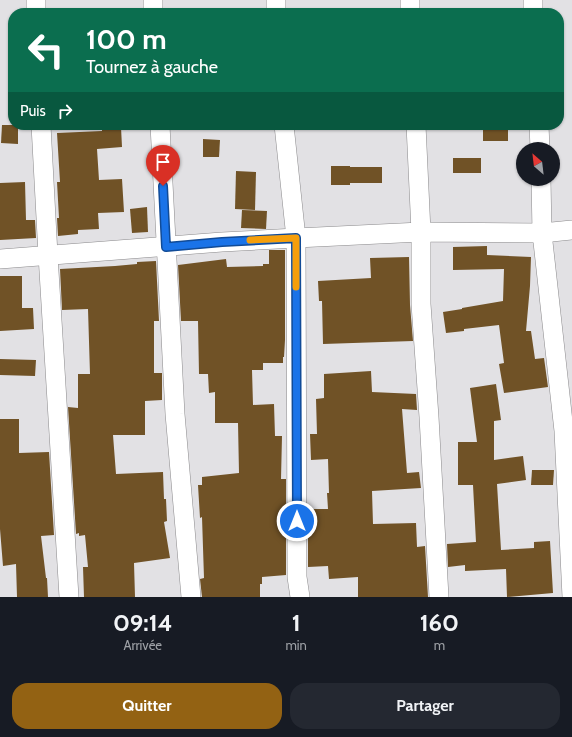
<!DOCTYPE html>
<html lang="fr">
<meta charset="utf-8">
<style>
body{margin:0;font-family:Cabin,sans-serif;background:#242831;color:#f1f3f6;height:100vh;display:flex;flex-direction:column;font-size:15px;white-space:nowrap}
*{box-sizing:border-box;margin:0}
p{font-size:13px;color:#9ea1a6}
.icon{flex:none;width:22px;height:22px;fill:none;stroke:currentColor;stroke-width:2;stroke-linecap:round;stroke-linejoin:round}
.map{position:relative;height:597px;overflow:hidden}
.drawer{display:flex;flex-direction:column;background:#171b24;flex:1}
.drawer>*{flex:none}
.guide{position:absolute;left:8px;top:8px;width:556px;height:122px;border-radius:16px;box-shadow:0 1px 3px #0004;background:#0b6e4f;color:#fff;overflow:hidden}
.needle{width:26px;rotate:332deg}
.fabs{position:absolute;left:516px;top:142px;display:grid;gap:8px}
.fabs a{display:grid;place-items:center;width:44px;height:44px;border-radius:50%;background:#171b24;box-shadow:0 1px 3px #0004;font-size:20px}
.pin{position:absolute;display:grid;place-items:center;width:34px;height:34px;color:#fff;margin:-41px -17px;border-radius:50% 50% 50% 0;rotate:-45deg;box-shadow:0 0 4px #0007}
.pin .icon{rotate:45deg}
.me{position:absolute;width:44px;margin:-22px;rotate:0deg;stroke-linejoin:round;filter:drop-shadow(0 0 3px #0008)}
.turn{display:flex;align-items:center;gap:14px;height:84px;padding:0 12px;font-size:18px}
.turn .icon{width:52px;height:52px;stroke-width:2.5}
.turn b{display:block;font-size:28px;line-height:34px}
.then{display:flex;align-items:center;height:38px;padding:0 12px;background:#0003;gap:8px;font-size:15px}
.eta{display:flex;justify-content:space-evenly;align-items:center;height:68px;text-align:center}
.eta b{font-size:24px;font-weight:700;line-height:28px}
.action{display:flex;gap:8px;margin-top:auto;padding:8px 12px}
.action a{flex:1;height:46px;border-radius:16px;background:#936213;color:#fff;font-size:16px;font-weight:700;line-height:46px;text-align:center}
.action a+a{background:#242831;color:#f1f3f6}
.map>svg:first-child{display:block}
.building{fill:#705226}
.lines{fill:none;stroke-linecap:round;stroke-linejoin:round}
.street-casing{stroke:#8a898b;stroke-width:20}
.street{stroke:#fff;stroke-width:19}
.route-casing{stroke:#114b97;stroke-width:10}
.route{stroke:#1a73e8;stroke-width:7}
.slow{stroke:#f59e0b;stroke-width:7}
</style>
<div class="map">
<svg width="572" height="597" viewBox="0 0 572 597">
<rect width="100%" height="100%" fill="#e2e1e4"/>
<g class="building">
<polygon points="2,125 18,125 18,144 1,143"/>
<rect x="483" y="125" width="25" height="16"/>
<polygon points="121,127 122,147 97,149 99,180 122,179 124,212 98,213 99,229 78,230 78,234 58,236 57,218 59,218 57,182 60,182 57,133 102,131 102,128"/>
<polygon points="203,139 220,140 219,157 203,157"/>
<rect x="453" y="158" width="28" height="15"/>
<polygon points="331,166 350,166 350,167 382,167 382,183 350,183 350,185 331,185"/>
<polygon points="236,171 256,172 255,210 235,209"/>
<polygon points="25,182 26,220 35,220 36,238 0,240 0,183"/>
<polygon points="147,207 148,232 132,233 130,209"/>
<polygon points="242,210 267,211 266,229 241,228"/>
<polygon points="487,246 487,255 531,257 530,286 526,331 531,331 535,359 544,358 548,387 504,393 499,364 504,363 499,325 464,329 464,331 446,333 443,312 462,309 462,308 503,301 504,269 453,270 453,247"/>
<polygon points="269,250 285,250 285,340 284,357 283,357 283,363 263,363 263,370 252,370 253,405 274,404 275,436 282,436 281,479 286,479 286,575 262,577 262,584 260,584 260,597 202,597 200,579 204,578 202,517 200,518 198,485 202,485 202,477 239,473 238,423 215,423 215,392 209,393 208,374 199,374 198,321 181,321 178,265 226,259 227,267 263,266 263,264 269,264"/>
<polygon points="409,257 410,305 413,341 323,344 322,301 319,301 318,281 371,278 370,258"/>
<polygon points="156,261 159,321 154,321 154,373 162,373 162,400 145,401 145,435 113,435 116,474 163,472 164,499 166,499 167,521 164,522 170,558 134,563 135,597 84,597 83,567 88,567 85,535 79,536 79,533 76,534 68,407 78,408 78,374 90,374 88,309 62,310 60,269 115,266 137,264 137,262"/>
<polygon points="0,276 22,276 22,308 33,308 34,329 0,331"/>
<polygon points="0,359 36,360 35,376 0,375"/>
<polygon points="371,371 372,392 416,394 417,410 402,409 407,473 419,472 421,488 372,491 373,524 416,523 417,547 425,546 428,597 358,597 358,577 329,579 328,566 308,567 308,509 328,509 327,493 329,493 328,459 311,460 310,434 317,434 316,399 324,398 324,374"/>
<polygon points="496,384 501,420 494,421 494,460 523,456 526,480 497,484 501,550 534,548 534,542 550,541 553,593 507,597 506,569 465,571 465,565 448,567 447,544 476,542 473,485 458,485 458,442 477,442 470,388"/>
<polygon points="0,419 19,419 19,453 49,452 54,535 41,536 46,578 47,578 48,597 17,597 16,564 3,566 0,529"/>
<polygon points="532,470 554,470 553,485 531,485"/>
</g>
<g class="lines">
<defs>
<g id="street">
<polyline points="36,0 36,13"/>
<polyline points="153,0 153,13"/>
<polyline points="276,0 276,13"/>
<polyline points="410,0 410,13"/>
<polyline points="533,0 533,13"/>
<polyline points="41,125 48,255 69,597"/>
<polyline points="160,125 175,414 191,597"/>
<polyline points="284,125 296,238 297,577 300,597"/>
<polyline points="416,125 421,232 421,304 429,417 439,597"/>
<polyline points="539,125 540,149"/>
<polyline points="541,179 542,233 564,431 572,597"/>
<polyline points="0,259 222,242 296,238 421,232 542,233 572,230"/>
</g>
</defs>
<use href="#street" class="street-casing"/>
<use href="#street" class="street"/>
</g>
<g class="lines">
<defs>
<polyline id="route" points="163,186 166,247 222,242 296,238 297,521"/>
</defs>
<use href="#route" class="route-casing"/>
<use href="#route" class="route"/>
<polyline class="slow" points="250,240 296,238 296,287"/>
</g>
</svg>
<div class="fabs">
<a><svg class="needle" viewBox="-14 -14 28 28"><path d="M0-13l5 13h-10z" fill="#e53935"/><path d="M0 13l5-13h-10z" fill="#9ea1a6"/></svg></a>
</div>
<div class="pin" style="left:163px;top:186px;background:#d93025"><svg class="icon" aria-label="arrive" viewBox="0 0 24 24"><path d="M6 21V4h12l-3 4 3 4H6"/></svg></div>
<svg class="me" style="left:297px;top:521px" viewBox="-20 -20 40 40"><circle r="17" fill="#1a73e8" stroke="#fff" stroke-width="3"/><path d="M0-11L8 9 0 5-8 9z" fill="#fff"/></svg>
<div class="guide">
<div class="turn"><svg class="icon" aria-label="left" viewBox="0 0 24 24"><path d="M17 20v-9H6M10 6l-5 5 5 5"/></svg><div><b>100 m</b>Tournez à gauche</div></div>
<div class="then">Puis<svg class="icon" aria-label="right" viewBox="0 0 24 24"><path d="M7 20v-9h11M14 6l5 5-5 5"/></svg></div>
</div>
</div>
<section class="drawer">
<div class="eta">
<div><b>09:14</b><p>Arrivée</p></div>
<div><b>1</b><p>min</p></div>
<div><b>160</b><p>m</p></div>
</div>
<div class="action"><a>Quitter</a><a>Partager</a></div>
</section>
